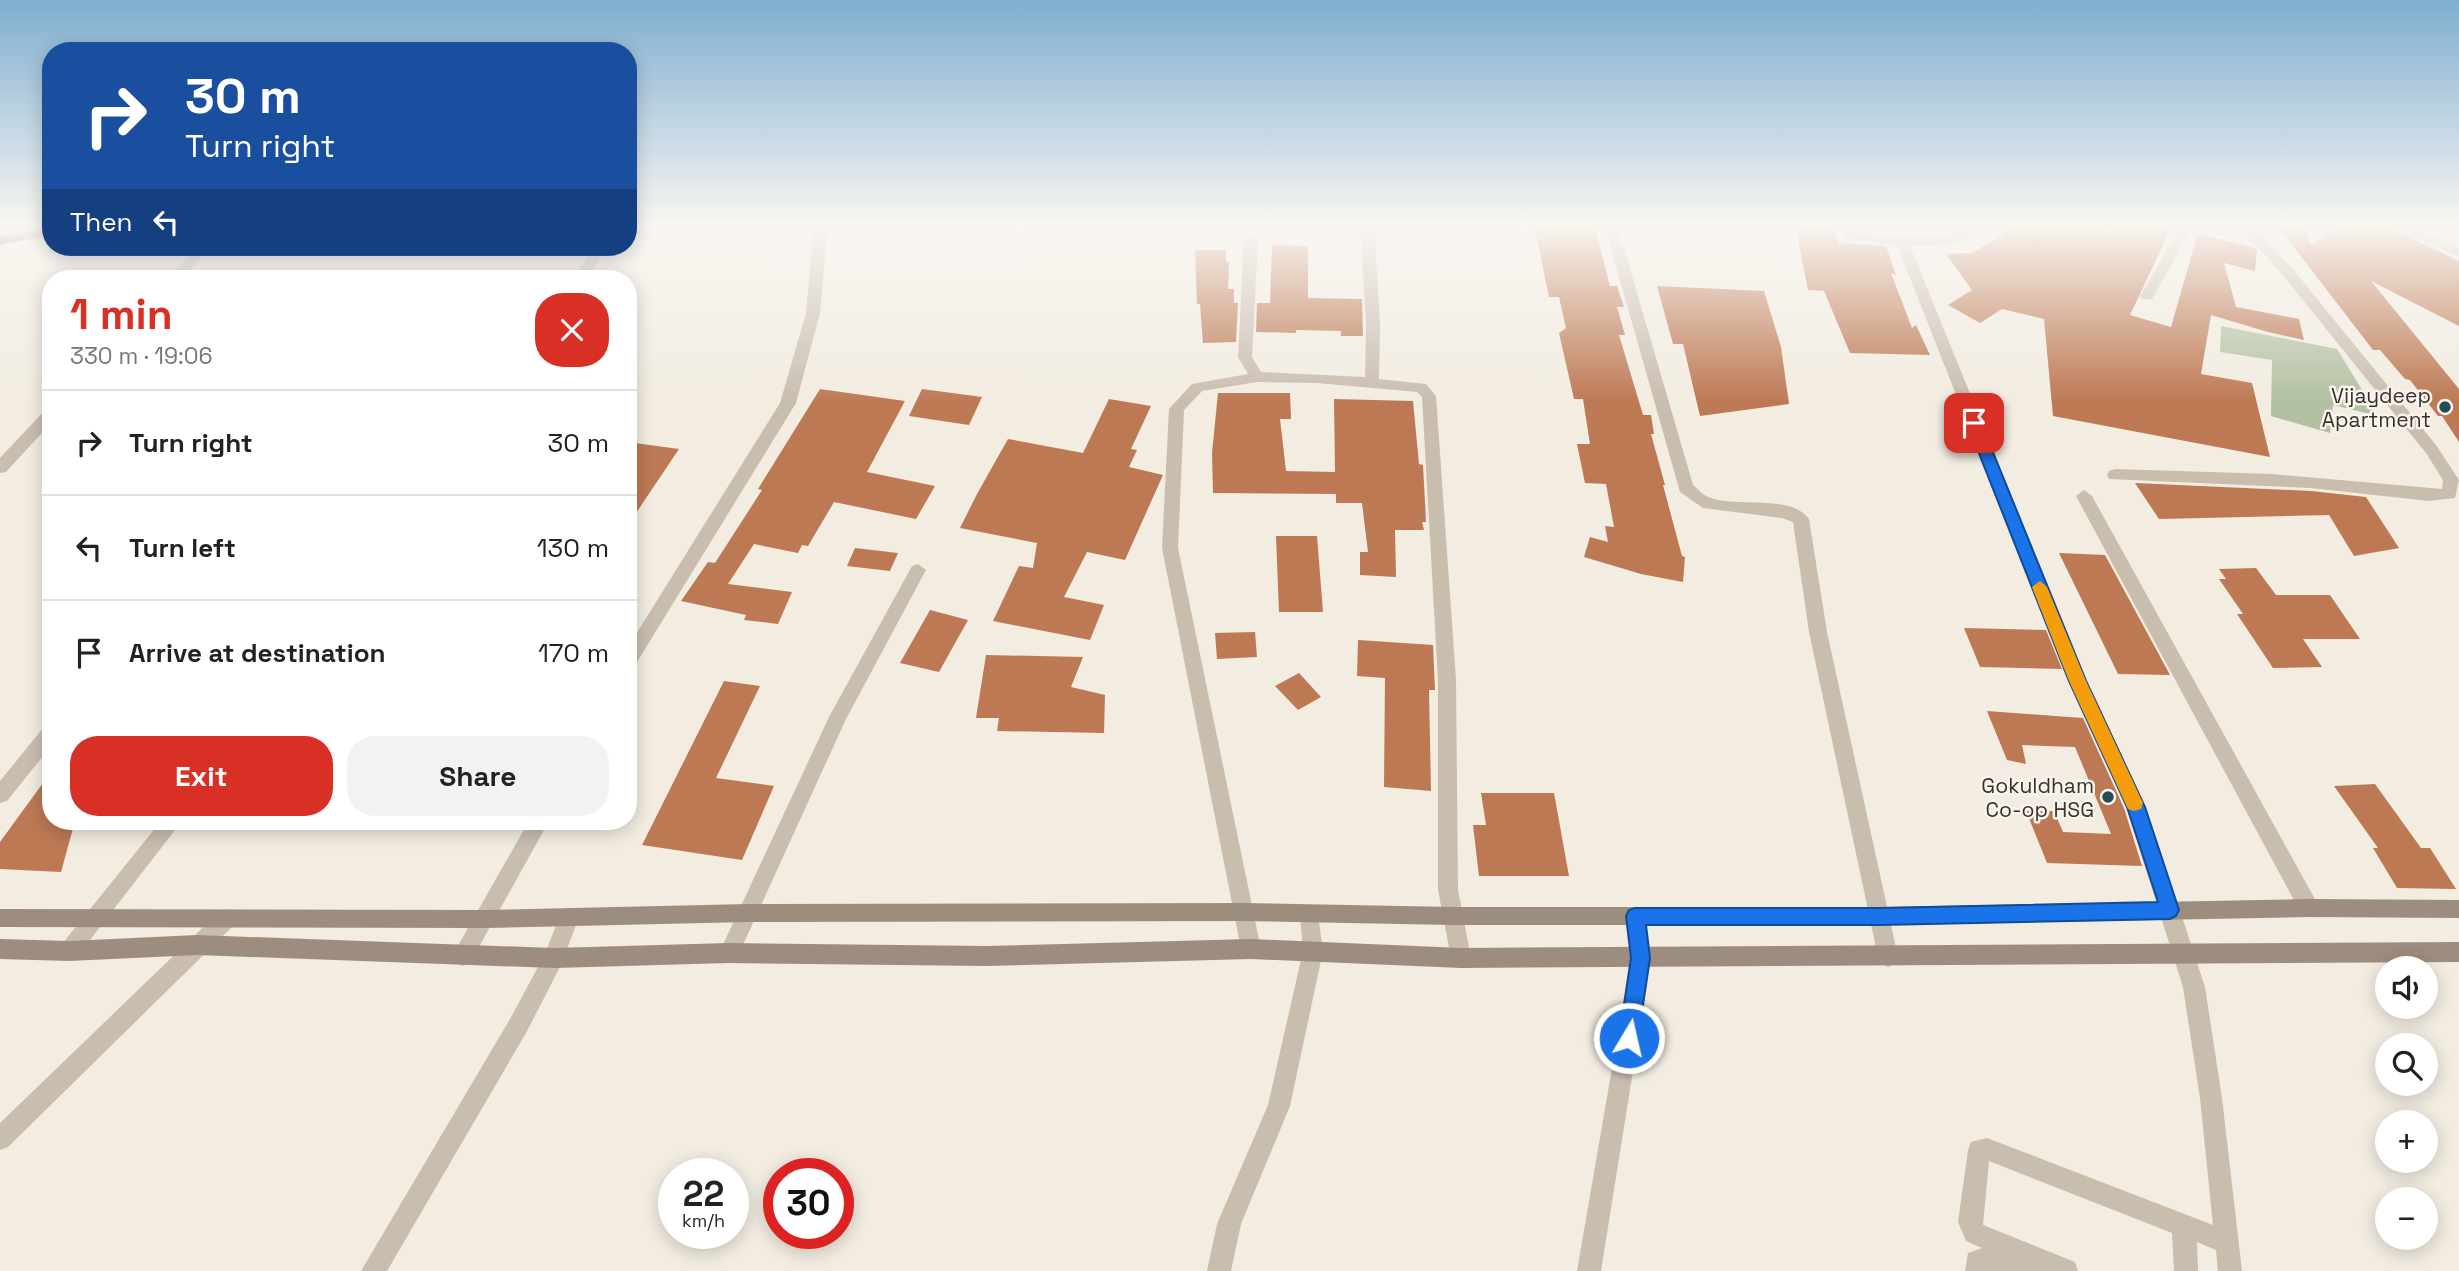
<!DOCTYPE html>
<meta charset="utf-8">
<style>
body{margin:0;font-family:"Space Grotesk",sans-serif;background:#f2f2f2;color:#222;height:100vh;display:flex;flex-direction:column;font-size:26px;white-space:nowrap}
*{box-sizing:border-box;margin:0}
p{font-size:23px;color:#767676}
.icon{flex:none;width:38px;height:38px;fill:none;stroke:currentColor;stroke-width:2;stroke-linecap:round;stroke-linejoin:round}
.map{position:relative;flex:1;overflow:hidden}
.panel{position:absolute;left:42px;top:270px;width:595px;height:560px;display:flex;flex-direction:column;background:#fff;border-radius:28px;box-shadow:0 4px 18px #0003}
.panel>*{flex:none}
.guide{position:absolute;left:42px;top:42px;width:595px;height:214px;border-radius:28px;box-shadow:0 4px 18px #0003;background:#1a4fa0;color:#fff;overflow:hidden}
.controls{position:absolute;left:2375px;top:956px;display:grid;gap:14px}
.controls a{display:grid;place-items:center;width:63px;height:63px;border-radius:50%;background:#fff;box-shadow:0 4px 18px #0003;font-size:35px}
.speed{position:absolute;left:658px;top:1158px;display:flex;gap:14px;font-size:35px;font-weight:700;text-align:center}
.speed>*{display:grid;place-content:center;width:91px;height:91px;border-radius:50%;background:#fff;box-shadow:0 4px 18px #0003;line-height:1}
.speed small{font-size:18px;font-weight:400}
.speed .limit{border:10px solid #d22;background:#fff;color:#111}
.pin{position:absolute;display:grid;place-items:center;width:60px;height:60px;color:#fff;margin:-30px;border-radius:14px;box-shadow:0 4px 10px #0006}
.me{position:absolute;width:77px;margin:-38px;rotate:9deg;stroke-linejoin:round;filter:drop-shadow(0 0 5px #0008)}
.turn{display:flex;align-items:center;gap:24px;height:147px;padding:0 28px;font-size:32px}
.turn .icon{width:91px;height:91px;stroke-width:2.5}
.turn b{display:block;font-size:49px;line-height:60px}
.then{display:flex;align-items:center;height:66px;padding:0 28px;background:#0003;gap:14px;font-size:26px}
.round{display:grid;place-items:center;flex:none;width:74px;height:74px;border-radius:28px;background:#f2f2f2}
.overview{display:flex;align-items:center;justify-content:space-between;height:119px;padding:0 28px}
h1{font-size:42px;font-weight:800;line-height:52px;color:#d93025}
.cta{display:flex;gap:14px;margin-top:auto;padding:14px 28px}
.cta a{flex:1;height:80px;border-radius:28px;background:#d93025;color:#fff;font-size:28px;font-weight:800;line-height:80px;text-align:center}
.cta a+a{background:#f2f2f2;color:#222}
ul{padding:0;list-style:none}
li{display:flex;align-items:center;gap:21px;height:105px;padding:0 28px;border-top:2px solid #e0e0e0}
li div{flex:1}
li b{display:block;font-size:26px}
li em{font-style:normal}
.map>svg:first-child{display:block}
.green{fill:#b3c0a2}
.building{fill:#bd7954}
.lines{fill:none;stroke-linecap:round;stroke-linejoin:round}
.minor{fill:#c9bdae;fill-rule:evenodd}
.tertiary{fill:#c9bdae;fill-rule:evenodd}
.secondary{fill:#9d8d7f;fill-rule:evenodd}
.primary{fill:#796a5e;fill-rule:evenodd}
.route{fill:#1a73e8;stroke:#114b97;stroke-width:2}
.slow{fill:#f59e0b}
.poi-dot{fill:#244e57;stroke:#f9f5ee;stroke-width:2.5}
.labels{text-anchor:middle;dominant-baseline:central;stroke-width:5;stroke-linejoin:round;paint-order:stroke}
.poi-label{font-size:21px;fill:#39312c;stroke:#f9f5ee;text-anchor:end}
</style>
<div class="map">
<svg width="2459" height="1271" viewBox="0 0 2459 1271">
<rect width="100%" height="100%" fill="#f2ece1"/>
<polygon class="green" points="2221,326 2337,349 2378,416 2333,405 2330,433 2271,416 2272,360 2220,352"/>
<g class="building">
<polygon points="1534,224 1594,224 1610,286 1617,286 1624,307 1617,307 1625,335 1619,335 1643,415 1651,415 1654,434 1651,434 1665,485 1663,485 1682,556 1685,557 1683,582 1641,574 1584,557 1590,537 1608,542 1605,526 1614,527 1606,484 1585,483 1577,444 1590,444 1583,399 1574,399 1559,333 1566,328 1559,297 1549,297"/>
<polygon points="1795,224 1832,224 1839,243 1886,246 1896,275 1891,273 1912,328 1916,325 1930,355 1850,353 1824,291 1808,290"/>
<polygon points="2021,224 2090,224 2112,233 2117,224 2173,224 2130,315 2171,327 2198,233 2254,248 2257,250 2255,271 2224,263 2236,307 2299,319 2304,340 2268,332 2211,315 2201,374 2252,383 2270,457 2053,416 2044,319 2002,309 1980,323 1948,305 1972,290 1946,254 1972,253"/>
<polygon points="2276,224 2306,229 2311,245 2347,224 2382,224 2459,261 2459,326 2371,281 2459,389 2459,442 2442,416 2438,416 2410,380 2405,379 2380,350 2373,350"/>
<polygon points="1272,245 1308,246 1308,298 1362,299 1363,336 1341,336 1341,331 1296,330 1296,333 1256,332 1257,303 1270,303"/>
<polygon points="1195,250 1226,250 1226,262 1229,262 1228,289 1234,289 1234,303 1238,303 1236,342 1203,343 1200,304 1197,304"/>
<polygon points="1657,286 1764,291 1781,347 1789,404 1700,416 1683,344 1673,344"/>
<polygon points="820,389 905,401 867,472 935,486 916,519 834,502 808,546 802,545 798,553 754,544 728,584 792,592 778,624 744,620 746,615 681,601 708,562 715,563 762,490 758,489"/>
<polygon points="922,389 982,397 969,425 909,416"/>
<polygon points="1218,393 1290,393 1291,419 1280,419 1286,471 1335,472 1334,399 1413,401 1419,464 1423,465 1426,522 1422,522 1424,530 1395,530 1396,577 1360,575 1360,552 1368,552 1362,503 1336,503 1336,494 1213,493 1212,453"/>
<polygon points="1109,399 1151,406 1131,449 1137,450 1129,467 1163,475 1125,560 1087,552 1064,597 1104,605 1090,640 993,621 1019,566 1033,568 1037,543 960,528 977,494 1008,439 1083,453"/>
<polygon points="635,443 679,449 628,525 628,454"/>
<polygon points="2135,483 2311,491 2366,497 2399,548 2354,556 2329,515 2159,519"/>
<polygon points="1276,536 1317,536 1323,612 1279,612"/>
<polygon points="855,548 898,553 890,571 847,566"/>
<polygon points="2059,553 2105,555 2170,675 2118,674"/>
<polygon points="2256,568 2276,595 2330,595 2360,639 2303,639 2322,667 2273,668 2237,614 2243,614 2219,579 2226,579 2219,569"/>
<polygon points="930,610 968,620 939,672 900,663"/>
<polygon points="1964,628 2046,630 2062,669 1980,667"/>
<polygon points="1255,632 1257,657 1217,659 1215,633"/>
<polygon points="1358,640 1433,645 1435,690 1429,690 1431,791 1384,787 1385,678 1357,676"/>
<polygon points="986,655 1083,657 1071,687 1105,695 1104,733 997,731 999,718 976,718"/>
<polygon points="1299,673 1321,697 1298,710 1275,686"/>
<polygon points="724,681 760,686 716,778 774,786 742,860 642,845"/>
<polygon points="1987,711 2083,718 2124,808 2142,866 2047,863 2026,811 2054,811 2063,832 2111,834 2075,747 2022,745 2026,764 2007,760"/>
<polygon points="51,772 51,821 75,821 61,872 0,869 0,842"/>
<polygon points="2375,784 2421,848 2430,848 2456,889 2397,888 2373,848 2378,848 2334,786"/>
<polygon points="1481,793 1554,793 1569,876 1479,876 1473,825 1486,825"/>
</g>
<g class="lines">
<g class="minor">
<polygon points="814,224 828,224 820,313 796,403 634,667 628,669 628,647 780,403 806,313"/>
<polygon points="1360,224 1374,224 1380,325 1379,379 1426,384 1436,396 1456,680 1458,890 1471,958 1468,965 1461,968 1454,965 1451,958 1438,890 1438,680 1422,397 1417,392 1317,383 1257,382 1202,391 1184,410 1178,548 1261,949 1258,956 1251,959 1244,956 1241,949 1162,548 1169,409 1192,384 1248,374 1238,357 1244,239 1251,235 1258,239 1252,357 1261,372 1365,377 1366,325"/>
<path d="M 1604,224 L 1617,224 L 1693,485 C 1697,488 1702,494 1706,496 C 1732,509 1791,493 1809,519 L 1827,632 L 1898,957 L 1895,964 L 1888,967 L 1881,964 L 1878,957 L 1809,632 L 1793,522 L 1782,518 L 1703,508 L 1680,492 Z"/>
<path d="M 1839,224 L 1852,224 L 1856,233 C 1883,236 1911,241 1938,237 C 1957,234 1972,223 1991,224 C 1971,243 1936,247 1910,246 L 2087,681 L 2146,807 L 2205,987 L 2222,1098 L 2242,1271 L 2218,1271 L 2216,1250 L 2197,1242 L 2198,1271 L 2174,1271 L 2172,1233 L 1989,1161 L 1983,1225 L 2075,1262 L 2078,1271 L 1965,1271 L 1968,1253 L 1982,1248 L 1966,1241 L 1958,1222 L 1968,1150 L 1971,1142 L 1987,1138 L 2213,1225 L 2200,1098 L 2183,987 L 2126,807 L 2069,681 L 1897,245 L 1846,239 Z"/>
<polygon points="2182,224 2207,224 2242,230 2238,224 2251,224 2292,268 2436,445 2459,480 2455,498 2429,501 2311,488 2109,479 2107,475 2109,471 2115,469 2272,474 2442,489 2443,480 2426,453 2282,274 2249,238 2226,237 2192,228 2152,299 2142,299 2140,296"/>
<polygon points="197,247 211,247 182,278 168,278"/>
<polygon points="593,247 607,247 588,278 574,278"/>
<polygon points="51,408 51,423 6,472 0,473 0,458 46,409"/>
<polygon points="2084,490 2092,496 2316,901 2319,908 2316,915 2309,917 2302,915 2076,496"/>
<polygon points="918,564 926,570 846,719 736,960 729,963 722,960 719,953 829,717 912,566"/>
<polygon points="51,724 51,746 7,801 0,803 0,781 44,727"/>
<polygon points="161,821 182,821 76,958 69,961 62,958 59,951 62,944"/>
<polygon points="529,821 549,821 470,963 463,966 456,963 453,956 456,949"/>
<polygon points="1310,905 1317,907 1323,951 1290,1106 1241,1224 1231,1271 1207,1271 1217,1224 1268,1105 1303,951 1300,914 1303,907"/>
<polygon points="1635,907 1642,909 1651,958 1601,1271 1577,1271 1631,958 1625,916 1628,909"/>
<polygon points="569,908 576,910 579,917 561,965 526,1033 387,1271 361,1271 510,1019 545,954 562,910"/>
<polygon points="227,909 234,911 237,918 234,925 8,1147 0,1150 0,1123 220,911"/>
</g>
<polygon class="tertiary" points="2384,224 2401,224 2459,248 2459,257"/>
<g class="secondary">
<polygon points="2309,899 2459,900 2459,918 2309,917 1880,925 1453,925 1244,921 748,922 486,928 0,927 0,909 486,910 748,904 1244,903 1453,907 1880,907"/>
<polygon points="197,935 554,948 729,943 987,946 1251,939 1461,948 2459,942 2459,962 1461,968 1251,959 987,966 729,963 554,968 197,955 69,961 0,959 0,939 69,941"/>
</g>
<polygon class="primary" points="51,227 51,235 0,245 0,237"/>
</g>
<linearGradient id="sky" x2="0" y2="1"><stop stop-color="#7faed0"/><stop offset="0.56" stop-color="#f9f6f2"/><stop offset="1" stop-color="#f9f6f2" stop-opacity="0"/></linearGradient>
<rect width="2459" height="402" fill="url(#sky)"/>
<polygon class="route" points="1974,418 1981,423 2086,681 2145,807 2179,910 2176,916 2170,919 1880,925 1646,925 1650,958 1638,1038 1636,1045 1629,1048 1622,1045 1619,1038 1631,958 1626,916 1629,910 1635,908 1880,908 2158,902 2127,807 2069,681 1967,423"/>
<polygon class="slow" points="2040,581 2047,587 2086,681 2143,803 2141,809 2134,811 2128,809 2069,681 2032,587"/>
<g class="poi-dot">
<circle cx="2445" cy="407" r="7"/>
<circle cx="2108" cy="797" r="7"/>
</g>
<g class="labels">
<g class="poi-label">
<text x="2431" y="395">Vijaydeep<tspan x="2431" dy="24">Apartment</tspan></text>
<text x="2094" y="785">Gokuldham<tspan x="2094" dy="24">Co-op HSG</tspan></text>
</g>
</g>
</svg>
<div class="controls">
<a><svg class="icon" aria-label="sound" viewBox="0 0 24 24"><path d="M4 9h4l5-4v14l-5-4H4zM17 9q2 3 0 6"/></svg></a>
<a><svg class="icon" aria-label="search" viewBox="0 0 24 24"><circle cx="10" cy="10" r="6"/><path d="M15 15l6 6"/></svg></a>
<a>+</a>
<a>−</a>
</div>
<div class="speed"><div>22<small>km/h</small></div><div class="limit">30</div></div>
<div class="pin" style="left:1974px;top:423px;background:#d93025"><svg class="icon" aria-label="arrive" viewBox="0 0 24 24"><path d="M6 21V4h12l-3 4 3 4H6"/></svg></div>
<svg class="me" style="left:1629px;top:1038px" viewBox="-20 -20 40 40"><circle r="17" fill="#1a73e8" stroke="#fff" stroke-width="3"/><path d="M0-11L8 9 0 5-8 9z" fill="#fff"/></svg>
<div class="guide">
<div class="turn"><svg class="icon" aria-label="right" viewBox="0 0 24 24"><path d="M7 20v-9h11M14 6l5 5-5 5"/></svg><div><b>30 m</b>Turn right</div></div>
<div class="then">Then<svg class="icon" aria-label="left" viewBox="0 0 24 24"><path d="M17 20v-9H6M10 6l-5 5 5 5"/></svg></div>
</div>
<section class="panel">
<div class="overview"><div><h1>1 min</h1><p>330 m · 19:06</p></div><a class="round" style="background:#d93025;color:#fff"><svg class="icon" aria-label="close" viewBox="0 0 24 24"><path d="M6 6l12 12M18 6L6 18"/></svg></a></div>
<ul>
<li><svg class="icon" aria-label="right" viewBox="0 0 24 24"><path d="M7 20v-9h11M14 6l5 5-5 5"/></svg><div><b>Turn right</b></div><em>30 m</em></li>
<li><svg class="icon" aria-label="left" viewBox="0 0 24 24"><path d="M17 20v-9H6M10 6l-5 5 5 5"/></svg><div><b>Turn left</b></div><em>130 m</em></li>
<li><svg class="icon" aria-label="arrive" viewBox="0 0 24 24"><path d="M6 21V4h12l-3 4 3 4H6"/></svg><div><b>Arrive at destination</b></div><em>170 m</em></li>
</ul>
<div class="cta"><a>Exit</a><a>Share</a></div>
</section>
</div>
